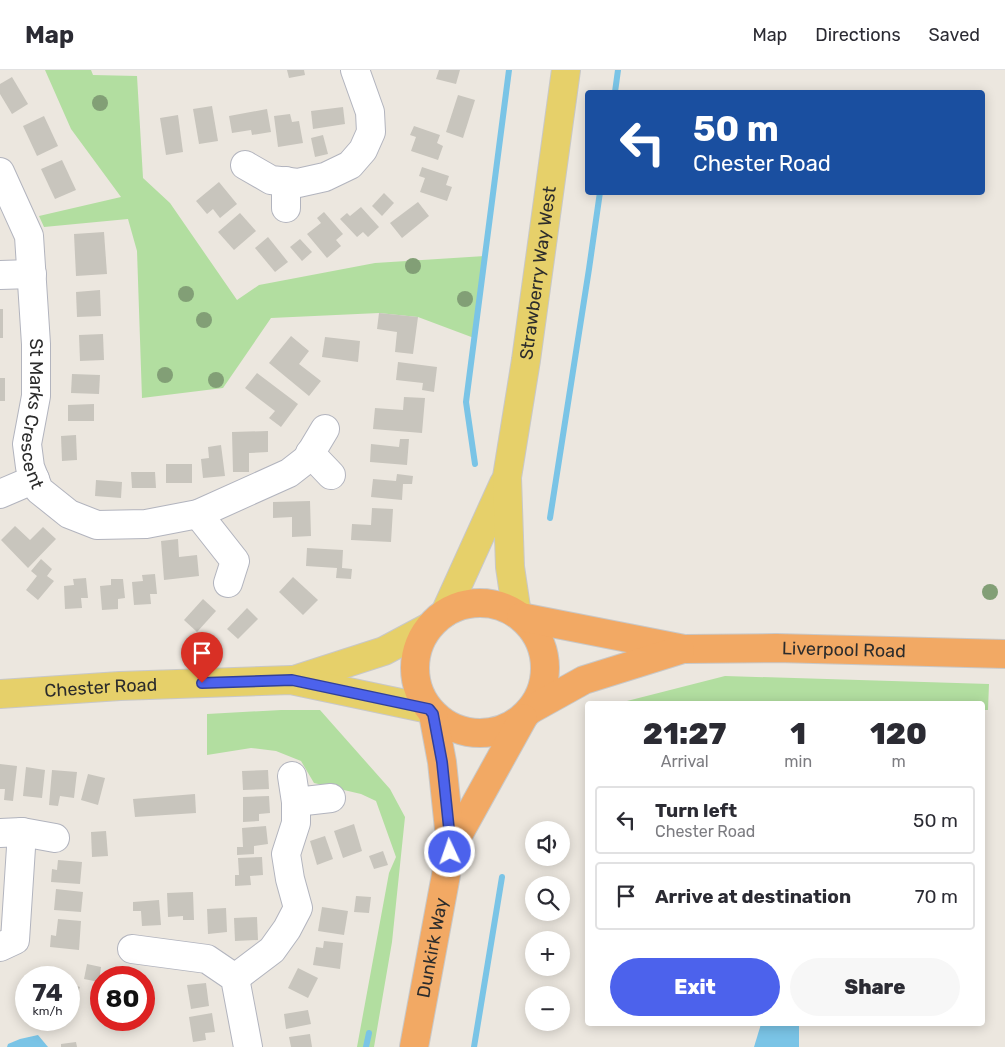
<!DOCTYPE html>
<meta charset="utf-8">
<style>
body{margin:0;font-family:Rubik,sans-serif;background:#f7f7f7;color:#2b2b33;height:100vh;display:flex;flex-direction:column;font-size:19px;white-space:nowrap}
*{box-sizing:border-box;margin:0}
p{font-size:16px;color:#7c7c81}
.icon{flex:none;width:28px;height:28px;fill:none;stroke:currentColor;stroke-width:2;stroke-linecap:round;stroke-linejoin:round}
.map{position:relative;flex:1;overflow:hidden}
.side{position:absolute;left:585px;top:631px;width:400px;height:325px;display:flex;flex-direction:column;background:#fff;border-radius:5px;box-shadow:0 2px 12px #0003}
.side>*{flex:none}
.guide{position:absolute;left:585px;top:20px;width:400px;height:105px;border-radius:5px;box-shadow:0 2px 12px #0003;background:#1a4fa0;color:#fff;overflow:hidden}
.tools{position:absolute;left:525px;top:751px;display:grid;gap:10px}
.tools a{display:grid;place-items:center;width:45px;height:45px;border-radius:50%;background:#fff;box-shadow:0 2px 12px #0003;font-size:25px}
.speed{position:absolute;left:15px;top:896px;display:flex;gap:10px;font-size:25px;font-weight:700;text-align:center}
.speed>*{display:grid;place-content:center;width:65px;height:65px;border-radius:50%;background:#fff;box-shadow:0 2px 12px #0003;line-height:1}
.speed small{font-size:12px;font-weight:400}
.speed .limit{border:8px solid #d22;background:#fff;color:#111}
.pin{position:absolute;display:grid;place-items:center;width:42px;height:42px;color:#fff;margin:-51px -21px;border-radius:50% 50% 50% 0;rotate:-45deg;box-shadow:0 0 5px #0007}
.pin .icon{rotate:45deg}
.me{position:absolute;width:55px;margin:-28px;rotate:357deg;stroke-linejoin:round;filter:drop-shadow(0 0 4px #0008)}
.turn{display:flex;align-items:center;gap:18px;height:105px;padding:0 25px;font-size:22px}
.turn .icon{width:65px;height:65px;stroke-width:2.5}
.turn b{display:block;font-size:35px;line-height:42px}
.eta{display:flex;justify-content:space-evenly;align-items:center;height:85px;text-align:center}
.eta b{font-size:30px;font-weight:800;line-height:35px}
.cta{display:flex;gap:10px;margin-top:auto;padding:10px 25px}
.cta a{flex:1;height:58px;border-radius:30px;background:#4c62ec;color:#fff;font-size:20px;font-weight:800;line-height:58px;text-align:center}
.cta a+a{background:#f7f7f7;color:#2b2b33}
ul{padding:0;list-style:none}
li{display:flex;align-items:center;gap:15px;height:68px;margin:0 10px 8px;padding:0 15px;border:2px solid #e1e1e2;border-radius:5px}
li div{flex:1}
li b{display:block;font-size:19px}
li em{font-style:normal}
header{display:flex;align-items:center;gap:30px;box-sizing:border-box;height:70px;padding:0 25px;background:#fff;border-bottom:1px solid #e1e1e2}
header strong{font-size:24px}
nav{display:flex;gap:28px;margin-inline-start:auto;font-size:18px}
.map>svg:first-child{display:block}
.green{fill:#b2dea0}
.water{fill:#7ac4e6}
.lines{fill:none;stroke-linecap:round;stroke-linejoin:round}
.stream{stroke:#7ac4e6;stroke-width:6}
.building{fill:#c8c5bd}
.minor-casing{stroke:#b2b4be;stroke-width:30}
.major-casing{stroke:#c8c8c8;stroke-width:30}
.highway-casing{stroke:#c8c8c8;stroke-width:30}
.minor{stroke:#fff;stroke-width:28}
.major{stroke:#e6d06a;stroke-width:28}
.highway{stroke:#f2a964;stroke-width:28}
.tree{fill:#829f76}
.route-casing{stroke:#314099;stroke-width:12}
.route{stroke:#4c62ec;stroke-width:9}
.labels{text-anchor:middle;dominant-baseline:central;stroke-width:5;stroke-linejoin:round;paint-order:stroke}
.street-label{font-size:18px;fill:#2c2c2c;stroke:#fff}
</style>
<header>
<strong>Map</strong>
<nav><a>Map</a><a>Directions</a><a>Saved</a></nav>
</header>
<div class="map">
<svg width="1005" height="977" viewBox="0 0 1005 977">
<rect width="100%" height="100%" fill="#ece7df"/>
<g class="green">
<polygon points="45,0 91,0 93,5 137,6 143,108 170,133 237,230 259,215 375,193 485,186 474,268 418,247 379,243 271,248 223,318 142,328 137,181 128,149 44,157 39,146 121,127 71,59"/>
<polygon points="725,606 989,614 988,640 983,640 982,634 721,634 627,631"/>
<polygon points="281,640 320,640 390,719 405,747 392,872 374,977 357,977 389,803 396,787 376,731 361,724 314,713 301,691 276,681 251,678 207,685 207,644"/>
</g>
<g class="water">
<polygon points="761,954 799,954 799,977 754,977"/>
<polygon points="38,965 48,977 7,977 8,974 20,969"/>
</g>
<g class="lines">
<g class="stream">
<polyline points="615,22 618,0"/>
<polyline points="475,394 466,332 509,0"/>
<polyline points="550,448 589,199 600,122"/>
<polyline points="366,977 369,963"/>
<polyline points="474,977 502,807"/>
</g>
</g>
<g class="building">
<polygon points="287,0 304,0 305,5 289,8"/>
<polygon points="439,0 460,0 456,14 436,9"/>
<polygon points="12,7 28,34 12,44 0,24 0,14"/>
<polygon points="458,25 475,30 463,68 446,62"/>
<polygon points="212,36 218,71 199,74 193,39"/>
<polygon points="343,37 345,54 313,59 311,41"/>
<polygon points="267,39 271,62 252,65 251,60 232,63 229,46"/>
<polygon points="290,44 292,52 299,51 303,73 278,77 274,46"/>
<polygon points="178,45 183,82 166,85 160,48"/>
<polygon points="44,46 58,76 37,86 23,56"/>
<polygon points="414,56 440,65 437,73 443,76 438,90 411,81 416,67 410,65"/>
<polygon points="323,65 328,84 315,87 311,68"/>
<polygon points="62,90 76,120 55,129 41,99"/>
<polygon points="422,97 449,106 446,115 452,117 447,131 420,122 425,108 419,106"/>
<polygon points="219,112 237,134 220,148 213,139 207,144 196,131"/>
<polygon points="384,123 394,133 382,146 372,136"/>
<polygon points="418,132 429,146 402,168 390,153"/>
<polygon points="361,137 379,157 368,167 363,162 357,167 340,149 347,143 350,146"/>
<polygon points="324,142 343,164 336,170 341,176 327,188 307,164 321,153 317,148"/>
<polygon points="240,143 256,161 234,180 218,162"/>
<polygon points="104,162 107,204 76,206 74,164"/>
<polygon points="268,167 288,192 275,202 255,178"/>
<polygon points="300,169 312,182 302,191 290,177"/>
<polygon points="100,220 101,246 77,247 76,222"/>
<rect x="0" y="239" width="3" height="29"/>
<polygon points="379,243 418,247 413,284 395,282 397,262 377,259"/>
<polygon points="103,264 104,290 80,291 79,265"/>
<polygon points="291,266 309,281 299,294 321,311 309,326 269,293"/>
<polygon points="325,267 360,271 358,292 322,287"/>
<polygon points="398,292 437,297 434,322 422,320 423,313 396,310"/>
<polygon points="257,303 298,334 281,357 269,348 275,341 245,318"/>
<polygon points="72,304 100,305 99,324 71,323"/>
<rect x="0" y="308" width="5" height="23"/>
<polygon points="404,327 425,328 422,363 373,359 375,338 403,340"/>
<polygon points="94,334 94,351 68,351 68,335"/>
<polygon points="268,361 268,382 249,383 249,402 233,402 232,362"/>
<polygon points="76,365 77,390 62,391 61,366"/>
<polygon points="400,369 409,369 407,395 370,392 371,374 399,377"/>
<polygon points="221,375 225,406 203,408 201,389 209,388 208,377"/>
<rect x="166" y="394" width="26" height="19"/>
<polygon points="131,402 155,402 156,418 132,418"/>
<polygon points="397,404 413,406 412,414 403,414 402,430 371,427 373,409 396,411"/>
<polygon points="96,410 122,412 121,428 95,426"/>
<polygon points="310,431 311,466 292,467 292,447 273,448 273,432"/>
<polygon points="372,438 393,439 391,472 351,470 352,454 371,455"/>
<polygon points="15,456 30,470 43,457 56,469 28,498 1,470"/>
<polygon points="178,469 179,487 197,485 199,506 164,510 161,471"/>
<polygon points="307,478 343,480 342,498 352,499 351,509 336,508 337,498 306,496"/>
<polygon points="41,489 52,499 47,506 54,511 38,530 26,520 37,506 31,501"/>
<polygon points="155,504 157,524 150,524 151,534 134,535 132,512 143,511 142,505"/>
<polygon points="293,507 318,530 303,545 279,522"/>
<polygon points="86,508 88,528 81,528 82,538 65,539 64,516 74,515 73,509"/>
<polygon points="111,509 123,509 125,528 118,529 118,539 102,540 100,516 111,515"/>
<polygon points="203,529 216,541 197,562 184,550"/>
<polygon points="247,538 258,549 238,569 227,559"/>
<polygon points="0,694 17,696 13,731 4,730 5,719 0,719"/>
<polygon points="26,697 45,700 42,728 23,726"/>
<polygon points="52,700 77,702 74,728 60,726 58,736 49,735"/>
<polygon points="268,700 269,719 243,720 242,701"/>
<polygon points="88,704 105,708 98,735 81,730"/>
<polygon points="195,724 196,743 135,747 133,729"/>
<polygon points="269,726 270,743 259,744 259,751 243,752 243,727"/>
<polygon points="354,754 362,781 343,788 334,761"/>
<polygon points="266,756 268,774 254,776 254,784 237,785 237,777 243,777 242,758"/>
<polygon points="106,761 108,786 92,787 91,762"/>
<polygon points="325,766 333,789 317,795 310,771"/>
<polygon points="383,781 388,795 374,799 369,786"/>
<polygon points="262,787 263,805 250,806 251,815 235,816 235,805 239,805 238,788"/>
<polygon points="58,790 82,792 80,814 51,812 52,799 57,800"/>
<polygon points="56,819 83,822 81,842 54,840"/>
<polygon points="193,822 194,850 183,850 183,846 168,847 167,823"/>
<polygon points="356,826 371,827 369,843 354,842"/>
<polygon points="159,830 161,855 142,856 141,841 133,841 133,832"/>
<polygon points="322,837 348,841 344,865 318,861"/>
<polygon points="226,838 227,862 208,864 207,839"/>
<polygon points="257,847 258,870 235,871 234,848"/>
<polygon points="58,849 81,851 79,880 50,877 51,865 56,866"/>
<polygon points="324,871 343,873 340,899 313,895 316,877 323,878"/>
<polygon points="87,894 101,897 99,912 84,909"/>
<polygon points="298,898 318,908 308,928 288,918"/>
<polygon points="69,913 80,917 72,940 69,939"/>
<polygon points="206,913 209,936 191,939 187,915"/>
<polygon points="308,940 311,954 286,959 284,944"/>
<polygon points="212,943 215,962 205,963 206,970 193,972 189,947"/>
<polygon points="310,964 312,977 291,977 289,967"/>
<polygon points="76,972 77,977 61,977 61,974"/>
</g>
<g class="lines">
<defs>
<g id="minor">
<polyline points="245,95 271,110 298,113 325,107 350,95 363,80 371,62 370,42 355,0"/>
<path id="s1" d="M 0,102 L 29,166 L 36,274 L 36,326 L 27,374 L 30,397 L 39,420 L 69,444 L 97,455 L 146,454 L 198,444 L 289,403 L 307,389 L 325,359"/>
<polyline points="286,111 286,138"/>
<polyline points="0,205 32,204"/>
<polyline points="310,383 331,405"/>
<polyline points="0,424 35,409"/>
<polyline points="198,444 235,491 228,513"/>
<polyline points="296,732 331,728"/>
<polyline points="0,763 22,762 55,768"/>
<polyline points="0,877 15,870 22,762"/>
<polyline points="132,879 207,889 235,908 248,977"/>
<polyline points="235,908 272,880 287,859 298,838 290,809 286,784 296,753 296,732 292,706"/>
</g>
<g id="major">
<polyline points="445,543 504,413"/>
<path id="s2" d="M 517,544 L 510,497 L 507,407 L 526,290 L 566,0"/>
<polyline points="294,610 384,581 429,557"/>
<path id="s3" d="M 0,624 L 120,616 L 291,610 L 429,639"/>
</g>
<g id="highway">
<circle cx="480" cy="598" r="65"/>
<path id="s4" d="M 521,547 L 684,579 L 776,578 L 1005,584"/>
<polyline points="530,640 584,610 680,580"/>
<polyline points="451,778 523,648"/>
<path id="s5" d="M 414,977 L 451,778 L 442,692 L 433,644"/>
</g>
</defs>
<use href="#minor" class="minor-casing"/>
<use href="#major" class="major-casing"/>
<use href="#highway" class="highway-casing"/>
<use href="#minor" class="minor"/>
<use href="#major" class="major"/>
<use href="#highway" class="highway"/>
</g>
<g class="tree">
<circle cx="100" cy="33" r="8"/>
<circle cx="413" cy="196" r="8"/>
<circle cx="186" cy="224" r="8"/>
<circle cx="465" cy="229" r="8"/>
<circle cx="204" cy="250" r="8"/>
<circle cx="165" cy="305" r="8"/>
<circle cx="216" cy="310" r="8"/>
<circle cx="990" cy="522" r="8"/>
</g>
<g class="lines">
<defs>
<polyline id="route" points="202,613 292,610 429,639 433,644 442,692 451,778 450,782"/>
</defs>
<use href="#route" class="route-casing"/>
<use href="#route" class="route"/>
</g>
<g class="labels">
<g class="street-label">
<text stroke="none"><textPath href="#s2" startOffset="344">Strawberry Way West</textPath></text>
<text stroke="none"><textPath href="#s1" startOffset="249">St Marks Crescent</textPath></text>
<text stroke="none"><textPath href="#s4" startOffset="326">Liverpool Road</textPath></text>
<text stroke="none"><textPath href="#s3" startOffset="101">Chester Road</textPath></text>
<text stroke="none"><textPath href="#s5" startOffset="101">Dunkirk Way</textPath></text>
</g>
</g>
</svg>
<div class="tools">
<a><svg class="icon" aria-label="sound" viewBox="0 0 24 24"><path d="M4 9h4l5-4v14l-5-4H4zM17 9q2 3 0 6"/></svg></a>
<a><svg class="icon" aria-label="search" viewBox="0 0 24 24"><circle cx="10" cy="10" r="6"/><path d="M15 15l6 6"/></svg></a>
<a>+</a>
<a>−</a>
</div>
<div class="speed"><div>74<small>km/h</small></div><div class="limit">80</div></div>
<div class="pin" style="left:202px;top:613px;background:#d93025"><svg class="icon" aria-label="arrive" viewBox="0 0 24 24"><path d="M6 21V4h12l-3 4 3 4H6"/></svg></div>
<svg class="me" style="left:450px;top:782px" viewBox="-20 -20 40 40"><circle r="17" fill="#4c62ec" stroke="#fff" stroke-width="3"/><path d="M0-11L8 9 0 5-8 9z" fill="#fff"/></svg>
<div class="guide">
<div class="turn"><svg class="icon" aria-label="left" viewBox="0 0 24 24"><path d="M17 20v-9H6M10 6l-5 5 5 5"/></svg><div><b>50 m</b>Chester Road</div></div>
</div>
<section class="side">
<div class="eta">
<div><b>21:27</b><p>Arrival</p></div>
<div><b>1</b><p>min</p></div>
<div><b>120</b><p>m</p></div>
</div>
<ul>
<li><svg class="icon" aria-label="left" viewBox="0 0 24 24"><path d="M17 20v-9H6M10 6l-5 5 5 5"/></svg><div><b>Turn left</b><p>Chester Road</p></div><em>50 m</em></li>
<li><svg class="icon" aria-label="arrive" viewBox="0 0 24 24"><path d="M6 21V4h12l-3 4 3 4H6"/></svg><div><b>Arrive at destination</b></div><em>70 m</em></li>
</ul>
<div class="cta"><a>Exit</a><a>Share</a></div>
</section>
</div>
